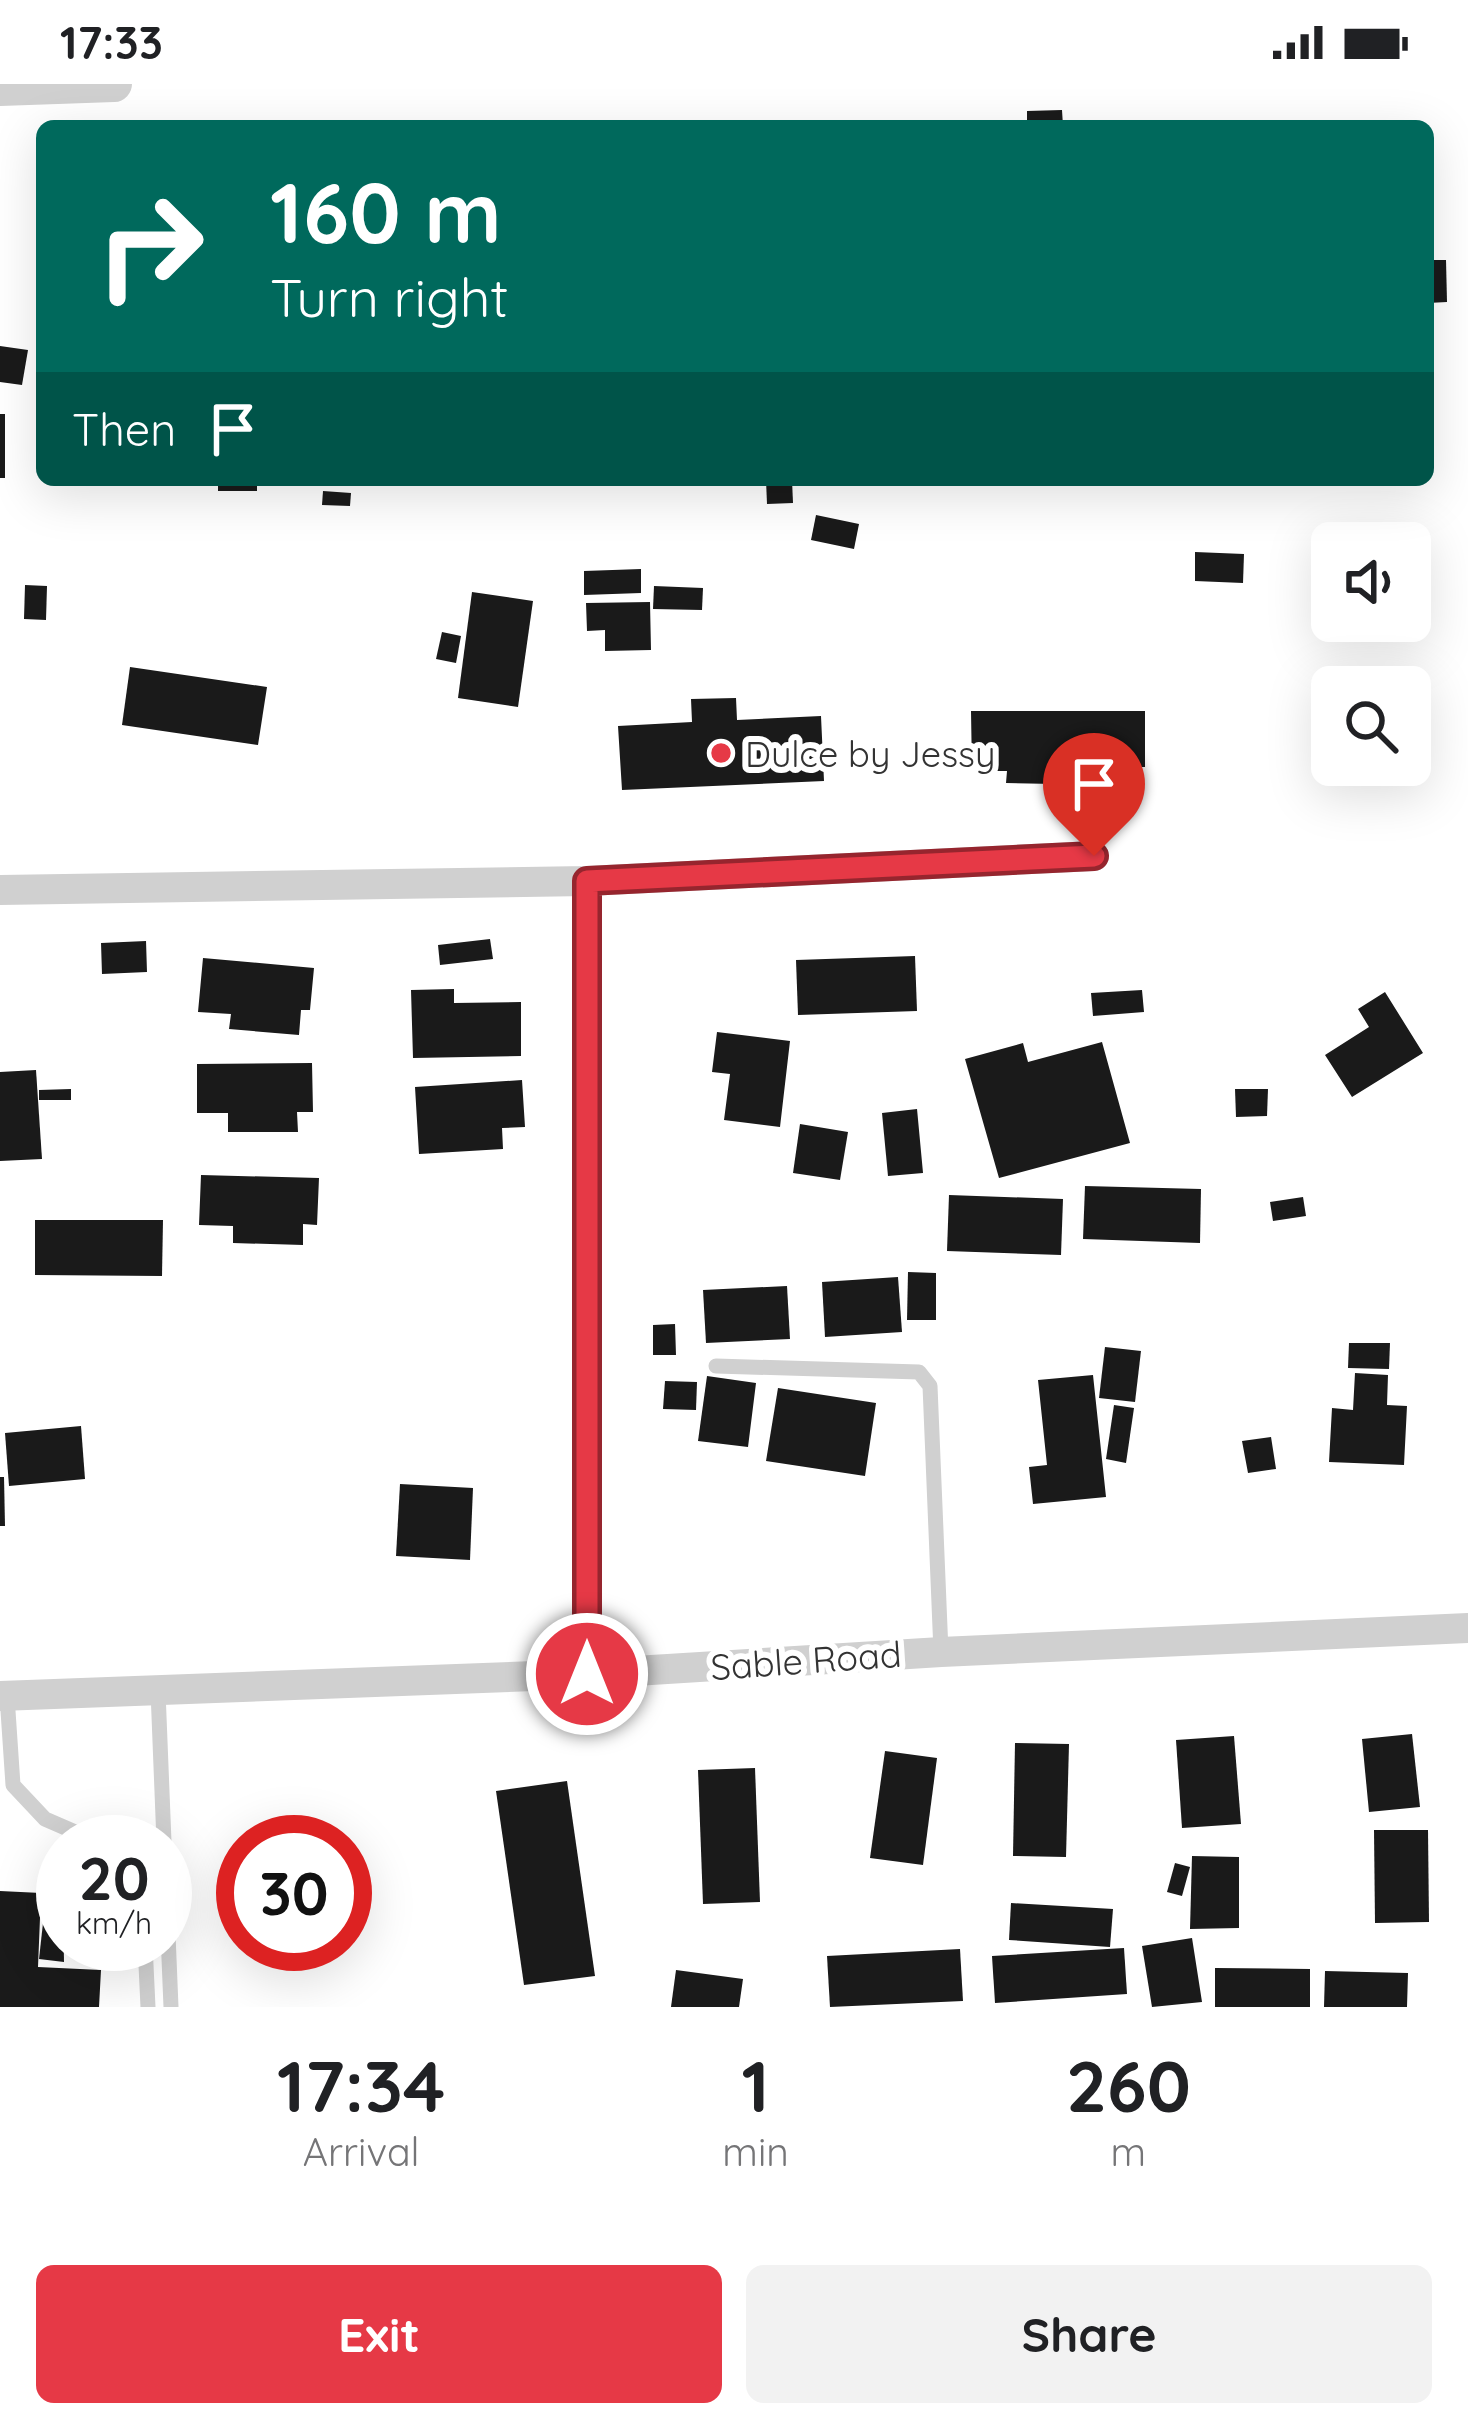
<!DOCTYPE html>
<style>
body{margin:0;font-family:Quicksand,sans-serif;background:#f2f2f2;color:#202124;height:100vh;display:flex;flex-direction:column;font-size:45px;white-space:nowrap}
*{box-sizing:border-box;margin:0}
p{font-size:39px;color:#757577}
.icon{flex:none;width:66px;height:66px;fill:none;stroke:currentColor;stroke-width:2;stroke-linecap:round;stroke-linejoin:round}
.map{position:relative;height:1923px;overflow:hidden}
.side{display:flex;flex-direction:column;background:#fff;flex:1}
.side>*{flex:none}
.banner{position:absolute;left:36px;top:36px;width:1398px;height:366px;border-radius:18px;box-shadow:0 12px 48px #0002;background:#00695c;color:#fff;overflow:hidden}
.fabs{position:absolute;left:1311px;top:438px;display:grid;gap:24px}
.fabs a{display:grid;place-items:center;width:120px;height:120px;border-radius:18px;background:#fff;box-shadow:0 12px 48px #0002;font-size:60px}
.speed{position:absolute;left:36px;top:1731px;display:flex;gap:24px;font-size:60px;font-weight:700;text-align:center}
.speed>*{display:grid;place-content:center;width:156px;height:156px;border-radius:50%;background:#fff;box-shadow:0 12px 48px #0002;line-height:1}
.speed small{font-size:30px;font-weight:400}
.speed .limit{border:18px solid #d22;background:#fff;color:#111}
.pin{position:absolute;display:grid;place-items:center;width:102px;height:102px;color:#fff;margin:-123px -51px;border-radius:50% 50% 50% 0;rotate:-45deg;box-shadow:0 0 12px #0007}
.pin .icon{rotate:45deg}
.me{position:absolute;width:132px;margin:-66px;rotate:0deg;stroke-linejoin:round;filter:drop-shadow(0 0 9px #0008)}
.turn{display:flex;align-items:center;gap:42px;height:252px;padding:0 36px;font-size:54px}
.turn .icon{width:156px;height:156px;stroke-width:2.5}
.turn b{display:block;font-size:84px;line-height:102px}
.then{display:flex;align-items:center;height:114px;padding:0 36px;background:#0003;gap:24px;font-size:45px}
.eta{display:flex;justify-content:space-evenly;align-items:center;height:204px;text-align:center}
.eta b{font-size:72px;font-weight:700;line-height:84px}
.cta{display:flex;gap:24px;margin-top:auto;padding:24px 36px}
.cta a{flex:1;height:138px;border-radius:18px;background:#e63946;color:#fff;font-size:48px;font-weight:700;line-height:138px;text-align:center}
.cta a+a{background:#f2f2f2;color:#202124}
.status{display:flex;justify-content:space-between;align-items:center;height:84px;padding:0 60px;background:#fff;direction:ltr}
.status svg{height:33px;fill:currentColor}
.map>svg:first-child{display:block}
.building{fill:#1a1a1a}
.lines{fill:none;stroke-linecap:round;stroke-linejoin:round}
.service{stroke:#d0d0d0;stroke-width:15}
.minor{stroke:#d0d0d0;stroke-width:30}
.tertiary{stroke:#d0d0d0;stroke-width:36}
.route-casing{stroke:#96252e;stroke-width:30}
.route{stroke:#e63946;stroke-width:21}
.poi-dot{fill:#e63946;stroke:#fff;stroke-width:4.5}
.labels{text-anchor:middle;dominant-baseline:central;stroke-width:12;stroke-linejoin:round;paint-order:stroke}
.poi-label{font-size:36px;fill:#333;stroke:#fff;text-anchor:start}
.street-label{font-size:36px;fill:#333;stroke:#fff}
</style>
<div class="status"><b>17:33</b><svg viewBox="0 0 49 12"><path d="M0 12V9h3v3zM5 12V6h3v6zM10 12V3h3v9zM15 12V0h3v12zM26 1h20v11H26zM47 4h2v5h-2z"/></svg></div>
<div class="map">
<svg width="1468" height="1923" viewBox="0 0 1468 1923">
<rect width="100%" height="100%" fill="#fff"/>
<g class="building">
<polygon points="1062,26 1063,42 1027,42 1027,27"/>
<polygon points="1428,176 1446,176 1447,218 1428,219"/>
<polygon points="0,262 28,266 22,301 0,298"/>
<rect x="0" y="330" width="5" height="64"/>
<rect x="218" y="396" width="39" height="11"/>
<polygon points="766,396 792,396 793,419 767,420"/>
<polygon points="323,407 351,409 350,422 322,421"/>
<polygon points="816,431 859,440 854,465 811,456"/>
<polygon points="1195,468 1244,470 1243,499 1195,497"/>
<polygon points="641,485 641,509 584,511 584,487"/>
<polygon points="25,501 47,502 46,536 24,535"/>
<polygon points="654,502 703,504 702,526 653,525"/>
<polygon points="472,508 533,517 518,623 458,614"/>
<polygon points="650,518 651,566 605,567 605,546 587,547 586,519"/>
<polygon points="442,548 461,552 456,579 436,575"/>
<polygon points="130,583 267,603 258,661 122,641"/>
<polygon points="736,614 737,636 821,632 824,697 622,706 618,642 692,638 691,615"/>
<polygon points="971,627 1145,627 1145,683 1056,683 1055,700 1006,699 1007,687 972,687"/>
<polygon points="490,855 493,875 440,881 438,861"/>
<polygon points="146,857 147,888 102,890 101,859"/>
<polygon points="915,872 917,927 798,931 796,876"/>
<polygon points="203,874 314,884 310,926 301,926 299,951 229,945 231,930 198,928"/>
<polygon points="454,905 454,919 521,918 521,972 413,974 411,906"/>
<polygon points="1142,906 1144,928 1093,932 1091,909"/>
<polygon points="1385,908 1423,969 1352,1013 1325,971 1369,943 1358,925"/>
<polygon points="717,948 790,957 780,1043 724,1036 730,990 712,988"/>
<polygon points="1102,958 1130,1059 999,1094 965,975 1023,959 1028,978"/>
<polygon points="312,979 313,1028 297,1028 298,1048 228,1048 228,1029 197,1029 197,980"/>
<polygon points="36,986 42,1075 0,1077 0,988"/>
<polygon points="522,996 525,1043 502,1044 503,1065 419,1070 415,1003"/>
<polygon points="71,1005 71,1016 39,1016 39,1006"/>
<polygon points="1235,1005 1268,1005 1267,1032 1236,1033"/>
<polygon points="917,1025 923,1089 888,1092 882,1029"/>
<polygon points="800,1040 848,1048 840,1096 793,1089"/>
<polygon points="201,1091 319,1094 317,1141 303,1140 303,1161 233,1159 233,1142 199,1141"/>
<polygon points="1085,1102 1201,1105 1200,1159 1083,1155"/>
<polygon points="949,1111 1063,1115 1061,1171 947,1167"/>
<polygon points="1303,1113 1306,1132 1273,1137 1270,1118"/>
<polygon points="35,1136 163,1136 162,1192 35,1191"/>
<polygon points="908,1188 936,1189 936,1236 907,1236"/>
<polygon points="898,1193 902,1248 825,1253 822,1198"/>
<polygon points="787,1202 790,1255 706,1259 703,1206"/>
<polygon points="675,1240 676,1271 653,1271 653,1241"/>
<polygon points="1349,1259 1390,1259 1389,1285 1348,1284"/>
<polygon points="1105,1263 1141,1267 1135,1318 1099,1314"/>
<polygon points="1355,1289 1388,1291 1387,1321 1407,1322 1404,1381 1329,1378 1332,1324 1353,1326"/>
<polygon points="1093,1291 1106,1413 1033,1420 1029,1383 1047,1381 1038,1296"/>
<polygon points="707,1292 756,1299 748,1363 698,1357"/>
<polygon points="665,1297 697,1298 696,1326 663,1325"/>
<polygon points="778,1304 876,1319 865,1392 766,1377"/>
<polygon points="1114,1321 1134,1324 1126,1379 1106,1375"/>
<polygon points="81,1342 85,1395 9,1402 5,1349"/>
<polygon points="1271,1353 1276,1385 1248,1389 1242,1357"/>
<polygon points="0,1393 4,1393 5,1442 0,1442"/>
<polygon points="400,1400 473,1404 470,1476 396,1472"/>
<polygon points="1412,1650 1420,1723 1369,1728 1362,1655"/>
<polygon points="1234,1652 1241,1740 1182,1744 1176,1656"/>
<polygon points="1015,1659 1069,1660 1066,1773 1013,1772"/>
<polygon points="885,1667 937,1674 923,1781 870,1774"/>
<polygon points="755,1684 760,1818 703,1820 698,1686"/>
<polygon points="567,1697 595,1892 524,1901 496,1707"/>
<polygon points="1374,1746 1428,1746 1429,1838 1375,1839"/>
<polygon points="1192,1772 1239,1773 1239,1844 1190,1845"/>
<polygon points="1175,1779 1190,1783 1182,1812 1167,1808"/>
<polygon points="0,1807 41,1809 38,1883 101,1886 99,1923 0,1923"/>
<polygon points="1011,1819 1113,1825 1110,1863 1009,1856"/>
<polygon points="45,1821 63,1823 64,1878 39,1875"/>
<polygon points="1192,1854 1202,1918 1152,1923 1142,1862"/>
<polygon points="1124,1864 1127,1910 995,1919 992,1872"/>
<polygon points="960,1865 963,1917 830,1923 827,1872"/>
<polygon points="1215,1884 1310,1885 1310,1923 1215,1923"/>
<polygon points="676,1886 743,1895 739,1923 671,1923"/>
<polygon points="1325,1887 1408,1889 1407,1923 1324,1923"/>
</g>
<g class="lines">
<g class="service">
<polyline points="716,1282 919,1288 930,1302 941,1568"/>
<polyline points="158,1607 164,1758"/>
<polyline points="7,1612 13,1701 45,1735 98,1758"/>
<polyline points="165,1777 171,1923"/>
<polyline points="145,1860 148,1923"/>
</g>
<g class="minor">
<polyline points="587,797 587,1590"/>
<polyline points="0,806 587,797 1094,772"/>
<polyline points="0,1612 587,1590 941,1568 1468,1544"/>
</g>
<polyline class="tertiary" points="0,4 114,0"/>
</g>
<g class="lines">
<defs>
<polyline id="route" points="587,1590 587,797 1094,772"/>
</defs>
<use href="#route" class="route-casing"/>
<use href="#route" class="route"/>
</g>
<circle class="poi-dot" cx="721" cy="669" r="12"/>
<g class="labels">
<g class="poi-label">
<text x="745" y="669">Dulce by Jessy</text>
</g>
<g class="street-label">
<text transform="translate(806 1576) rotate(-4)">Sable Road</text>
</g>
</g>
</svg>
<div class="fabs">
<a><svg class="icon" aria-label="sound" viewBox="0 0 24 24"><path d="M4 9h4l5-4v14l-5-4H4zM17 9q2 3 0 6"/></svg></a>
<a><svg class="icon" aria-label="search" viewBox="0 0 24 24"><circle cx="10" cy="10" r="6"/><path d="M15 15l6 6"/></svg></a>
</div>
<div class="speed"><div>20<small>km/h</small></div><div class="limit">30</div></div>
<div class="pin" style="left:1094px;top:772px;background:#d93025"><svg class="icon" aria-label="arrive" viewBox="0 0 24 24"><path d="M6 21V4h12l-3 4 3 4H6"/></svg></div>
<svg class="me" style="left:587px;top:1590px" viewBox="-20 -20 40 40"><circle r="17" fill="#e63946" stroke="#fff" stroke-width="3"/><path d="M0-11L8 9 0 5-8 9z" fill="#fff"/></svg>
<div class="banner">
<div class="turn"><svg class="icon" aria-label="right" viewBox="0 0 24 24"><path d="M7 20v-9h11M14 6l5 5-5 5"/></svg><div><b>160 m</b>Turn right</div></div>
<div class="then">Then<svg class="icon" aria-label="arrive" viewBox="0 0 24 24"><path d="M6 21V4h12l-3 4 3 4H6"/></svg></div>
</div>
</div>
<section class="side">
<div class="eta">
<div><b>17:34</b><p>Arrival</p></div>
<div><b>1</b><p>min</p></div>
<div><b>260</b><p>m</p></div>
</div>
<div class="cta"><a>Exit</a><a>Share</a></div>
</section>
